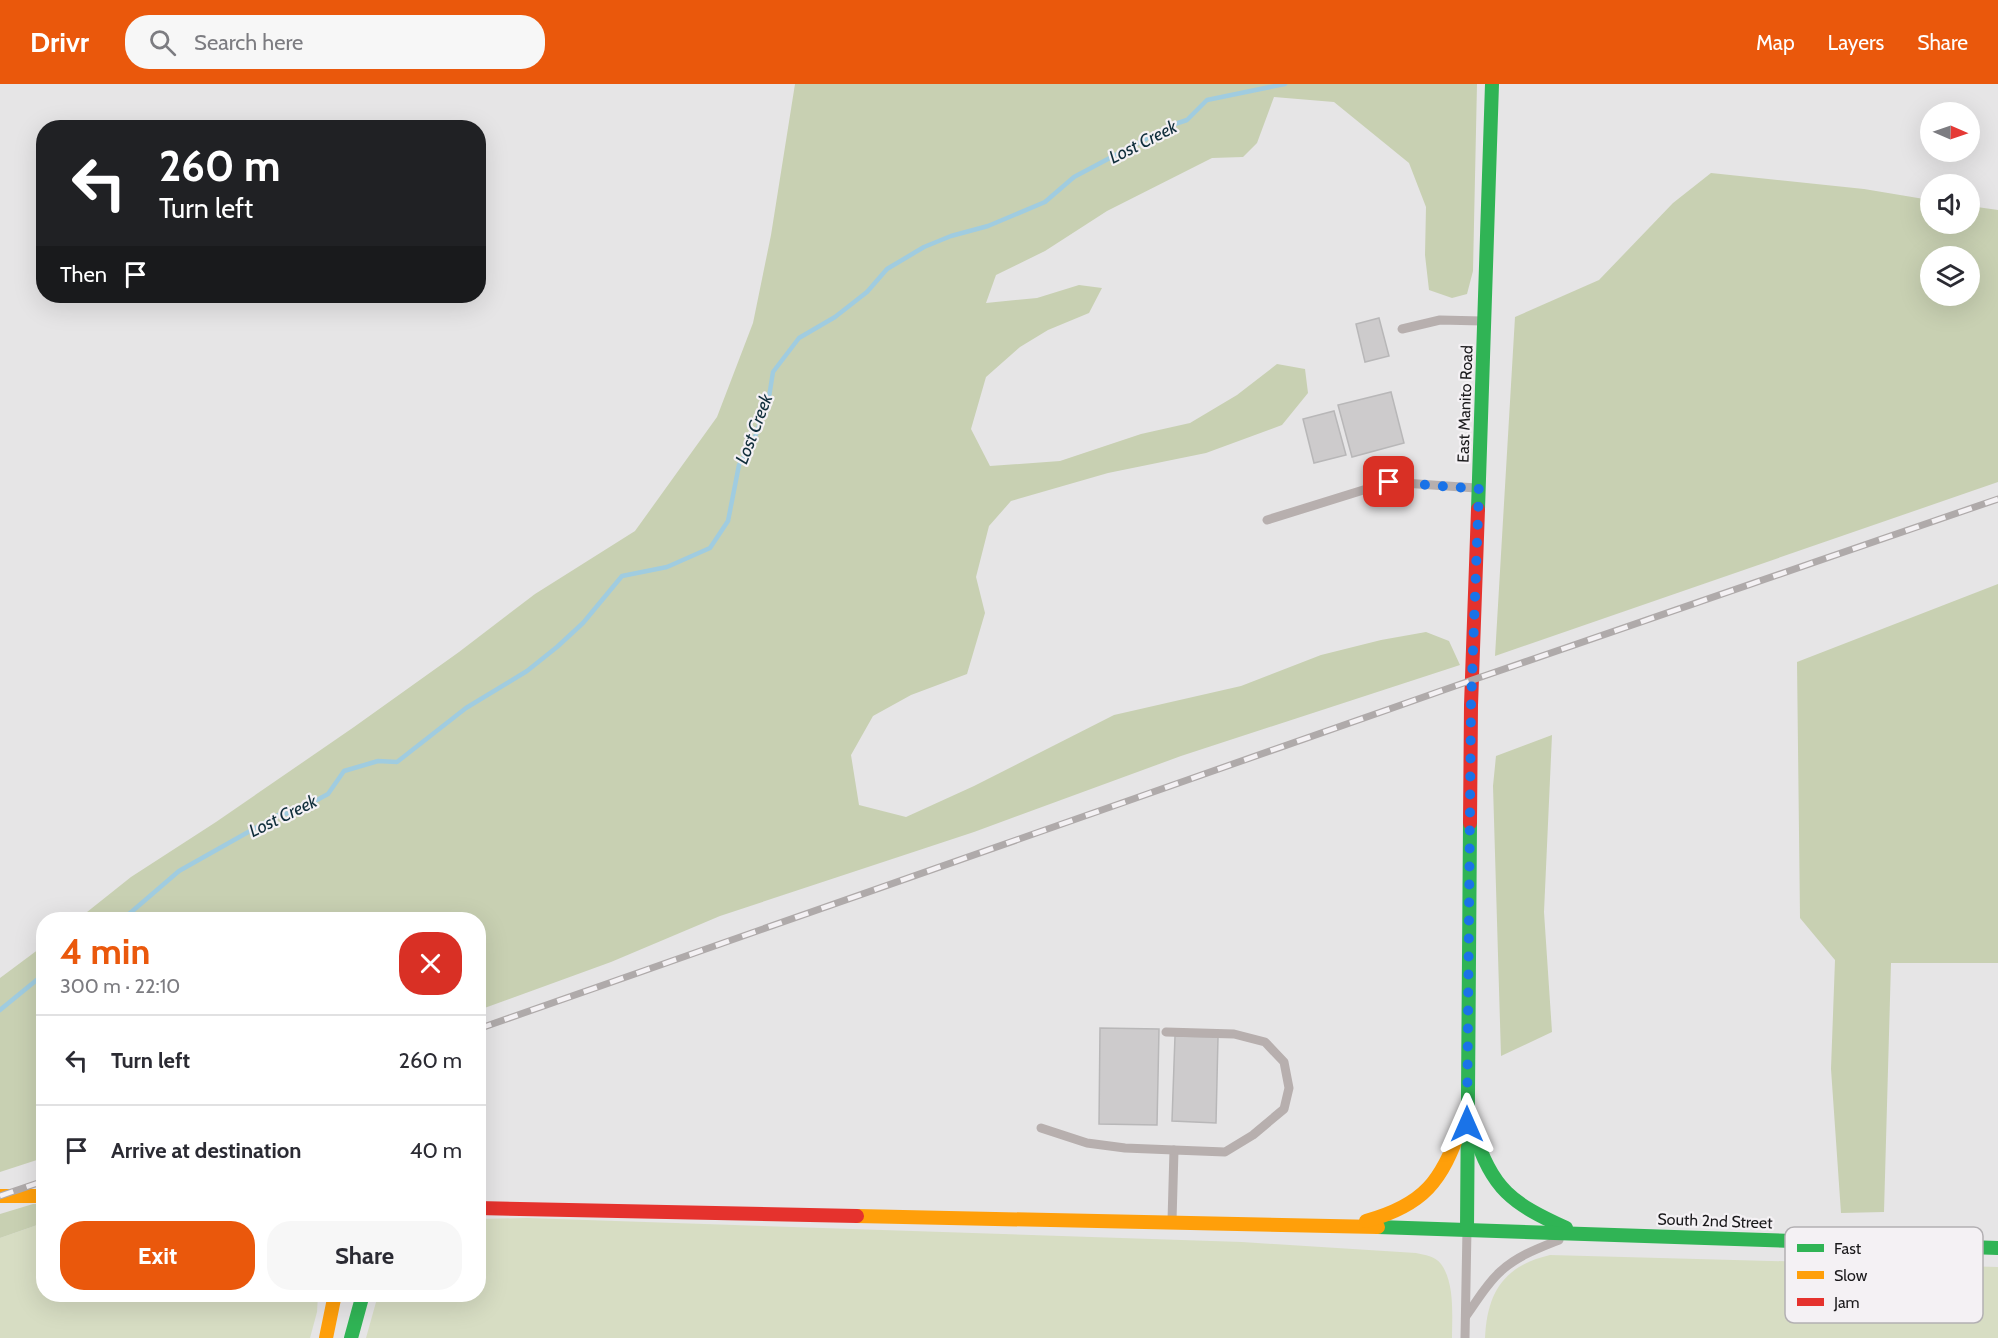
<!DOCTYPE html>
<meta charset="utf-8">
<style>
body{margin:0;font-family:Cabin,sans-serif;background:#f7f7f7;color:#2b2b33;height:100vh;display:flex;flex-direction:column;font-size:22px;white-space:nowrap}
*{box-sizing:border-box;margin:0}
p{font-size:20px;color:#7c7c81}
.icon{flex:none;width:33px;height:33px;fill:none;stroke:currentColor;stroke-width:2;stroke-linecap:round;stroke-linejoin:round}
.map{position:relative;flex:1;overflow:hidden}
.panel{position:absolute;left:36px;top:828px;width:450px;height:390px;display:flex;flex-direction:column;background:#fff;border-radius:24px;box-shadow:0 6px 24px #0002}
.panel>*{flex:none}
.hud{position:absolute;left:36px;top:36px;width:450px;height:183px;border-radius:24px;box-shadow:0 6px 24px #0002;background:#202124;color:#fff;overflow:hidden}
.needle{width:39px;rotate:92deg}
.buttons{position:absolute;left:1920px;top:18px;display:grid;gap:12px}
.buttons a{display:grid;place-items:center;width:60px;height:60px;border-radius:50%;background:#fff;box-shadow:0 6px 24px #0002;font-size:30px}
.pin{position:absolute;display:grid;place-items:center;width:51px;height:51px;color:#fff;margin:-26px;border-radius:12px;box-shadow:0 3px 9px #0006}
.me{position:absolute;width:66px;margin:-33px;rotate:0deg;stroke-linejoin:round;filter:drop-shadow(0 0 4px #0008)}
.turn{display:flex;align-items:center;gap:21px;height:126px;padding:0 24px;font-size:27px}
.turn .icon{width:78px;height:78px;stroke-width:2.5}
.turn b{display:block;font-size:42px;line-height:51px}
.then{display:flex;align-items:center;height:57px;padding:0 24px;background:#0003;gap:12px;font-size:22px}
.round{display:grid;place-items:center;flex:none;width:63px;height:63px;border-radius:24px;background:#f7f7f7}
.summary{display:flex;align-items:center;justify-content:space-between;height:102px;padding:0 24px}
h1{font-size:36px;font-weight:700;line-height:45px;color:#ea580c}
.primary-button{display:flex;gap:12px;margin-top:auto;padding:12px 24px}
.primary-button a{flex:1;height:69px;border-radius:24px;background:#ea580c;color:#fff;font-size:24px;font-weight:700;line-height:69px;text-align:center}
.primary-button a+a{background:#f7f7f7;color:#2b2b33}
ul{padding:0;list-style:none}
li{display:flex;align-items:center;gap:18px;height:90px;padding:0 24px;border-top:2px solid #e1e1e2}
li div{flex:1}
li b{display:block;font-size:22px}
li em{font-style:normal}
header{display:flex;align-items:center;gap:36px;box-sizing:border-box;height:84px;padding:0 30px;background:#ea580c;color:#fff}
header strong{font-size:28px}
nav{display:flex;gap:33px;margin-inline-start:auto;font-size:21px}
.search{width:420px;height:54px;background:#f7f7f7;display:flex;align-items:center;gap:15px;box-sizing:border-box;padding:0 21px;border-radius:24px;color:#7c7c81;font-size:22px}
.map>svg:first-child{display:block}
.green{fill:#d7ddc3}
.forest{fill:#c8d0b2;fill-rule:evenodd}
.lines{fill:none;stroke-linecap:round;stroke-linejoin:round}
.stream{stroke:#a0cce0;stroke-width:4.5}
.building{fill:#cdcbcc;stroke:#b8b7b8;stroke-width:1.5}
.lane{stroke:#b7afae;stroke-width:9}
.fast{stroke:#30b455;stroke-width:14}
.slow{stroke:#ff9f0a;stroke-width:14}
.jam{stroke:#e5322d;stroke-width:14}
.rail-casing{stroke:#afaaaa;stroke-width:7}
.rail{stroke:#f4f1f4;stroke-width:4.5;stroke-dasharray:14;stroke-linecap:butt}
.route{stroke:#1a73e8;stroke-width:10;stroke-dasharray:0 18}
.labels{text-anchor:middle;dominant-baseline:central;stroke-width:4.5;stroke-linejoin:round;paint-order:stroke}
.street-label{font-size:16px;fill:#1b1a1c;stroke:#f4f1f4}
.water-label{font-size:18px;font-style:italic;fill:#102e3b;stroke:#f4f1f4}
.key{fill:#f4f1f4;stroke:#b3b0b3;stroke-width:1.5}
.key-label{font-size:16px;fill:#1b1a1c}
</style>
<header>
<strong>Drivr</strong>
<div class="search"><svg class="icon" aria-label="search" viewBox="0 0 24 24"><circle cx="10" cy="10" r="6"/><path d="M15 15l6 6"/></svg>Search here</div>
<nav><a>Map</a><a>Layers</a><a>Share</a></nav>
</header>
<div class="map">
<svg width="1998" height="1254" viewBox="0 0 1998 1254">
<rect width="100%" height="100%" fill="#e6e5e6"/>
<g class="green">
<path d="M 527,1134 L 1242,1158 L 1416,1169 C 1425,1171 1435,1172 1441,1180 C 1455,1199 1452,1232 1452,1254 L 366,1254 L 378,1211 L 478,1210 L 479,1135 Z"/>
<polygon points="43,1139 44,1210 318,1211 317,1228 310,1254 0,1254 0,1154"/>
<path d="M 1550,1171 L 1998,1183 L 1998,1254 L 1485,1254 C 1487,1208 1504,1182 1550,1171 Z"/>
</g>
<g class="forest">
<polygon points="795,0 1477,0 1473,187 1467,210 1452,214 1429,206 1425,171 1426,123 1409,79 1334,18 1274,13 1257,59 1243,73 1212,74 1107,127 1045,167 996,191 986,219 1037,214 1079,201 1102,204 1089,229 1048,246 1020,263 986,293 971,345 990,382 1060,377 1141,350 1190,339 1237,311 1277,280 1305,285 1308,309 1282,341 1206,369 1108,389 1011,417 989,442 976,493 985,529 967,590 911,611 873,632 851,671 859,721 906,733 974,702 1114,631 1241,602 1321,571 1381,556 1426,548 1449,557 1460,581 1181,672 974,748 720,832 611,878 479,926 478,836 77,836 131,793 216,738 354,643 459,568 535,510 635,447 717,333 753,239 771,151"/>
<path d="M 1711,89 L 1864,105 L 1930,116 L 1930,140 L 1970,140 L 1970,122 L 1998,126 L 1998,398 L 1495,572 L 1515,233 L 1599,196 L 1673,119 ZM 1970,172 L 1970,212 L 1930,212 L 1930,172 Z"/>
<polygon points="1998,500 1998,879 1891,879 1884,1128 1841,1129 1831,985 1835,876 1800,834 1797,578"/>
<polygon points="1552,651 1544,828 1552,948 1501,972 1493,702 1496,672"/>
<polygon points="43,862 43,1074 0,1088 0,894"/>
<polygon points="33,1120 43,1120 43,1139 0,1154 0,1130"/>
</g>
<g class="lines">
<g class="stream">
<polyline points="122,836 179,787 282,729 291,730 328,710 344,687 378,677 397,678 466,624 527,587 557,563 583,539 622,492 667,483 710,464 728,437 739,381 755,353 769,313 773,288 799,254 835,233 867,208 887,185 924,163 951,152 988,142 1045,118 1074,93 1172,41 1187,36 1207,16 1285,0"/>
<polyline points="0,926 44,890"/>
</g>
</g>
<g class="building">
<polygon points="1379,234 1389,272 1365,278 1356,240"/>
<polygon points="1391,308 1404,359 1352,373 1338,321"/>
<polygon points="1334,327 1346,371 1314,379 1303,335"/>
<polygon points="1100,944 1159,945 1157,1041 1099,1040"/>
<polygon points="1175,952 1218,953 1216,1039 1172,1037"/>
</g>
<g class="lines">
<g class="lane">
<polyline points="1402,245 1440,236 1482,237"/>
<polyline points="1267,436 1389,398 1476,404"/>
<polyline points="1166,948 1234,950 1265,958 1284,978 1289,1004 1284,1025 1253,1051 1225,1068 1174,1066 1172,1137"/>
<polyline points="1041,1044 1087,1059 1125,1064 1174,1066"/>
<path d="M 1466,1232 C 1477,1217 1487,1199 1501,1187 C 1517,1172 1539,1164 1559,1156"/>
<polyline points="1465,1254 1467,1145"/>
</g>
<g class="fast">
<polyline points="1478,425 1492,0"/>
<path d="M 1474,1047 C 1491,1105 1513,1120 1566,1144"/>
<polyline points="1378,1143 1998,1164"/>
<polyline points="1467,1145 1470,739"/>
<polyline points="351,1254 363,1210"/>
</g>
<g class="slow">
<polyline points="0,1112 44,1112"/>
<polyline points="857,1132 1378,1143"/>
<path d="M 1366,1137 C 1424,1121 1442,1097 1461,1042"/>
<polyline points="326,1254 335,1210"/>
</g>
<g class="jam">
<polyline points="1470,739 1471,621 1478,425"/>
<polyline points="478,1124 857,1132"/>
</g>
<defs>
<g id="rail">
<polyline points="478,945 1455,602 1998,415"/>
<polyline points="0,1112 44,1097"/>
</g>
</defs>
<use href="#rail" class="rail-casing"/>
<use href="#rail" class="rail"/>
</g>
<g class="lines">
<polyline class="route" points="1389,398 1479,405 1471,621 1467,1040"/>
</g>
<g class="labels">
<g class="street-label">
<text transform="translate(1465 320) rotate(-88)">East Manito Road</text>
<text transform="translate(1715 1137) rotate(2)">South 2nd Street</text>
</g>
<g class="water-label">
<text transform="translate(1143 58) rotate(-27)">Lost Creek</text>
<text transform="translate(754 345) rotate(-69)">Lost Creek</text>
<text transform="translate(283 732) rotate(-26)">Lost Creek</text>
</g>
</g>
<rect x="1785" y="1143" width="198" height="96" rx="9" class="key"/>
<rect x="1797" y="1160" width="27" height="8" fill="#30b455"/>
<rect x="1797" y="1187" width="27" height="8" fill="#ff9f0a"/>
<rect x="1797" y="1214" width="27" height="8" fill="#e5322d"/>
<g class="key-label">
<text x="1834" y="1170">Fast</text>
<text x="1834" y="1197">Slow</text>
<text x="1834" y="1224">Jam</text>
</g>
</svg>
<div class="buttons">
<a><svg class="needle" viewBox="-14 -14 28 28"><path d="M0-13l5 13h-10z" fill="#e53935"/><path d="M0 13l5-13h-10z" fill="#7c7c81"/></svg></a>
<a><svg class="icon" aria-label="sound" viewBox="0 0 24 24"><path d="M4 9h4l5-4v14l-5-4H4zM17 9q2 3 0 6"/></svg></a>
<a><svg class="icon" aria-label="layers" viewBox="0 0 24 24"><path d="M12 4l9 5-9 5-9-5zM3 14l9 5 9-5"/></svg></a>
</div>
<div class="pin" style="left:1389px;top:398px;background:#d93025"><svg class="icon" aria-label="arrive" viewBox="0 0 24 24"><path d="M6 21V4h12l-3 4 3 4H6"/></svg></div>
<svg class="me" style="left:1467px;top:1040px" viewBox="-20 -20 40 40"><path d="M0-17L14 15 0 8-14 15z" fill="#1a73e8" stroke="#fff" stroke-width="4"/></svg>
<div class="hud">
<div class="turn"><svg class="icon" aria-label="left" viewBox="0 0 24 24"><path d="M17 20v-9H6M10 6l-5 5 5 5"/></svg><div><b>260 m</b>Turn left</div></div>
<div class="then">Then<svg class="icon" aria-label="arrive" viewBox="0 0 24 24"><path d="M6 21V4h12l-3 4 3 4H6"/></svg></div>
</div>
<section class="panel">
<div class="summary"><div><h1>4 min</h1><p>300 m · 22:10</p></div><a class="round" style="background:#d93025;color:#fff"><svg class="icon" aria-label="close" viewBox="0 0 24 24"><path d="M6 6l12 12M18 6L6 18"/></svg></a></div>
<ul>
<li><svg class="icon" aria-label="left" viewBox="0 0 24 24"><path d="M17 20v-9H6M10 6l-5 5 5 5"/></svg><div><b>Turn left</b></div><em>260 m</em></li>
<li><svg class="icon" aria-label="arrive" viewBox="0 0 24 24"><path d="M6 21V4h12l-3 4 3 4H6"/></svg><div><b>Arrive at destination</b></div><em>40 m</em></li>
</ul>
<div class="primary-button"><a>Exit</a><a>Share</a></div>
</section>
</div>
